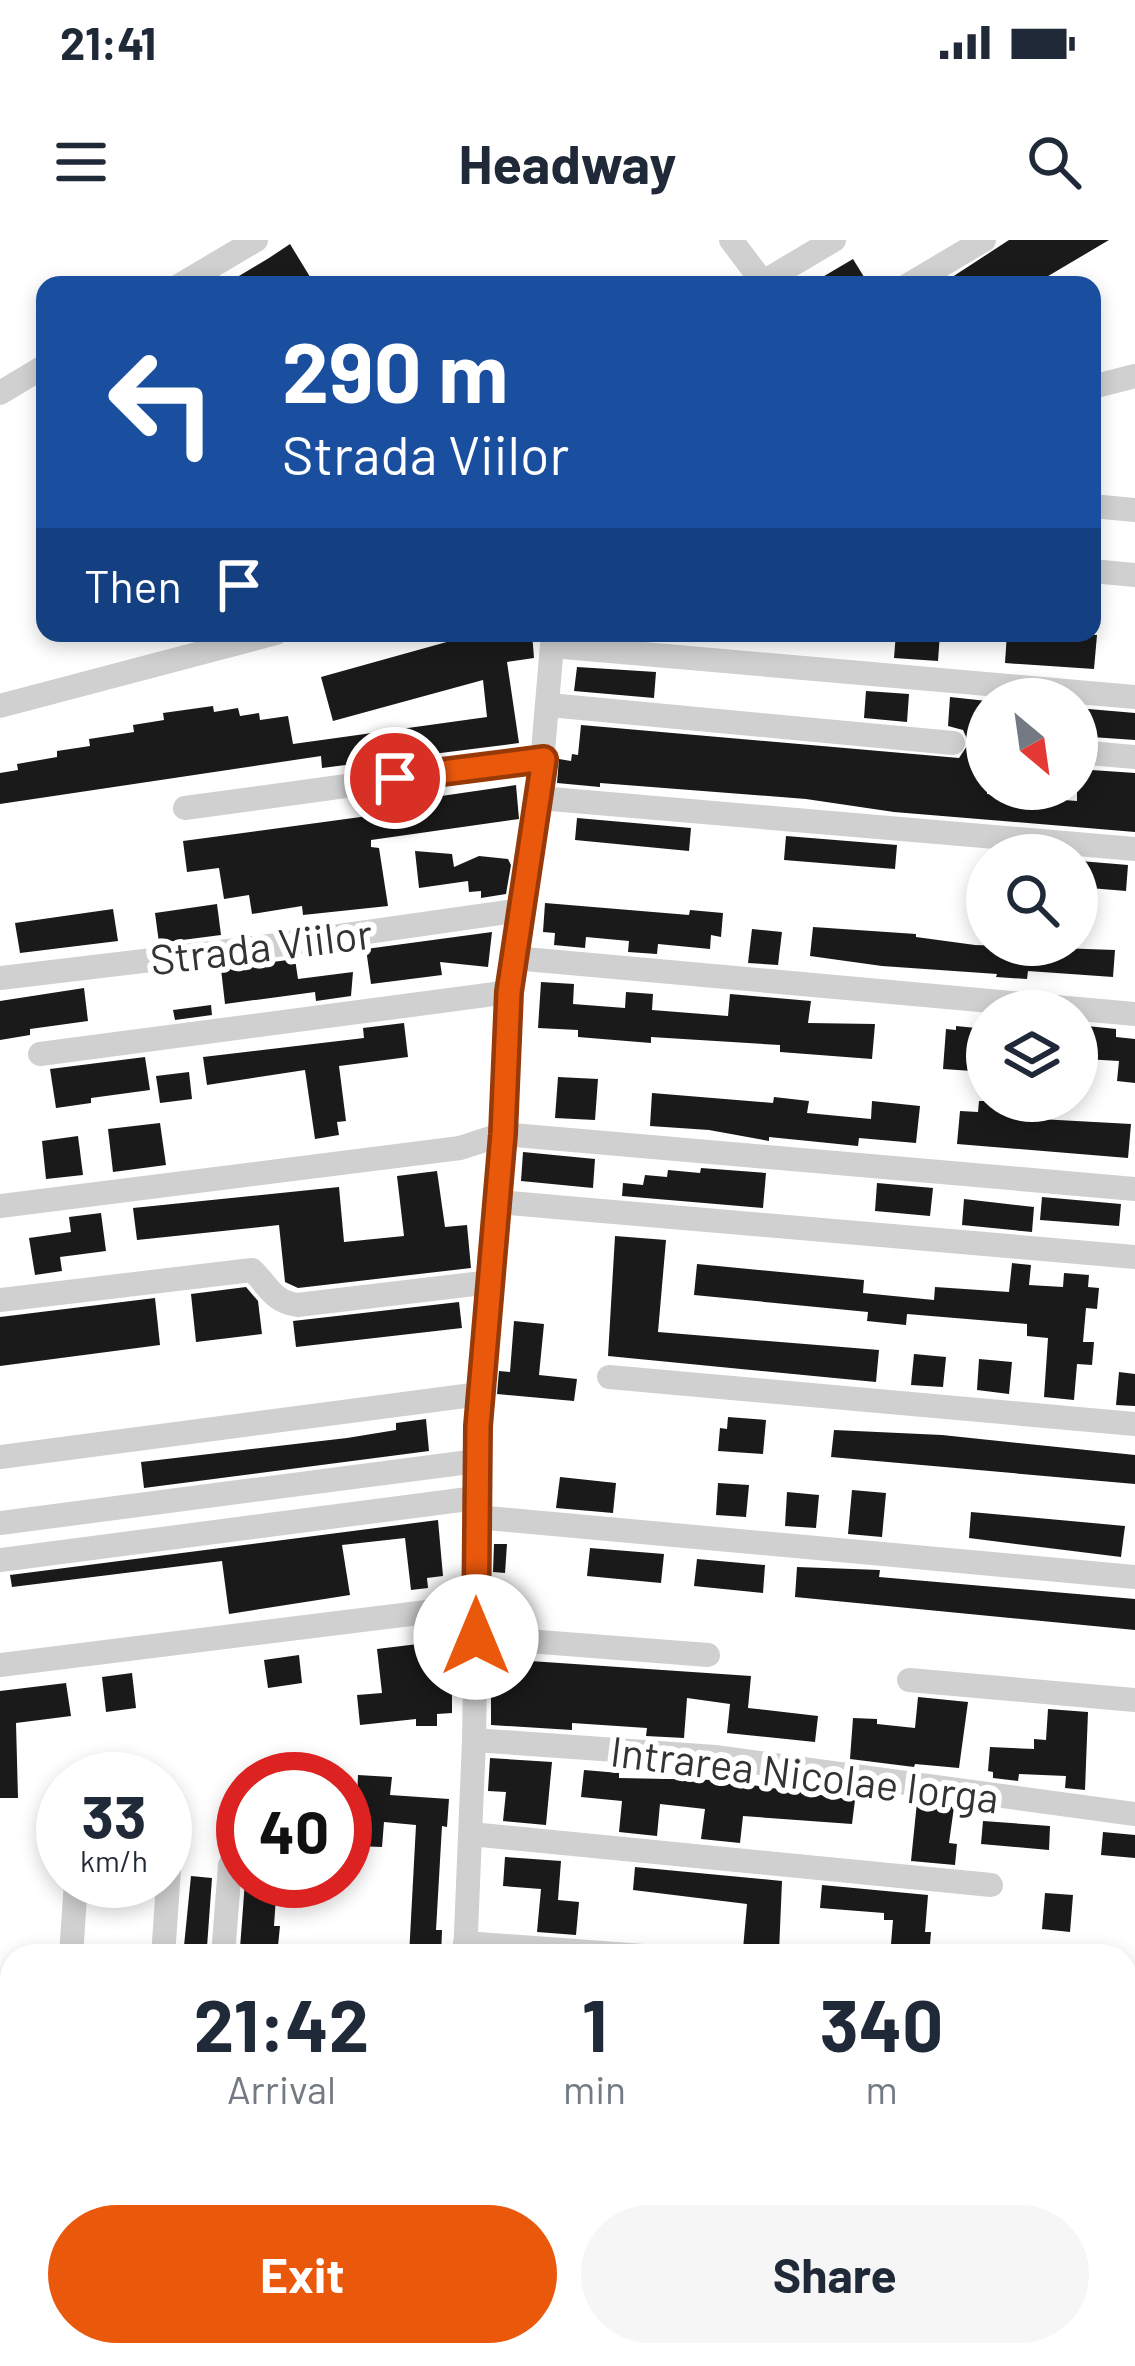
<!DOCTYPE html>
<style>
body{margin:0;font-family:Barlow,sans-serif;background:#f6f6f7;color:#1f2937;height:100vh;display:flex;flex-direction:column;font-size:45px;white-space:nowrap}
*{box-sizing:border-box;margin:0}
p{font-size:39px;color:#747a83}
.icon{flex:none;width:66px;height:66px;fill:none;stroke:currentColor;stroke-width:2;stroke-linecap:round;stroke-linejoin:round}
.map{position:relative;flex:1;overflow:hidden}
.panel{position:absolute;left:0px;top:1704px;width:1137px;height:423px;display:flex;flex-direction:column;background:#fff;border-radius:36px 36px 0 0;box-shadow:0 6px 18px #0003}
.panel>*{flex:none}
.hud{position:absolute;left:36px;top:36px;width:1065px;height:366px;border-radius:24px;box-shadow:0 6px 18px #0003;background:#1a4fa0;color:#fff;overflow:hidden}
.needle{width:78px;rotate:151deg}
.tools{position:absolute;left:966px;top:438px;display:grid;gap:24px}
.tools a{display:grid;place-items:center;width:132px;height:132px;border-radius:50%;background:#fff;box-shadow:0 6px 18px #0003;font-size:60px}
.speed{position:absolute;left:36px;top:1512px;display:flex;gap:24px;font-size:60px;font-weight:700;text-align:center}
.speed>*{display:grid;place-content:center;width:156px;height:156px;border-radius:50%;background:#fff;box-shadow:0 6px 18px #0003;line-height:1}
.speed small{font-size:30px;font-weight:400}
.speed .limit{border:18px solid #d22;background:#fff;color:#111}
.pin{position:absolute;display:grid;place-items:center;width:102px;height:102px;color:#fff;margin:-51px;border:6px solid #fff;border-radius:50%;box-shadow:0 3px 12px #0007}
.me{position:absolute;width:132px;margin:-66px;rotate:0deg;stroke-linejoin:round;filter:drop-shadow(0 0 9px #0008)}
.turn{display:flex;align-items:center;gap:42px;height:252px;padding:0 48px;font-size:54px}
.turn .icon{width:156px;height:156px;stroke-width:2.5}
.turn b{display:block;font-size:84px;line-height:102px}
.then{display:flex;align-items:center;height:114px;padding:0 48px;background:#0003;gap:24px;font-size:45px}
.eta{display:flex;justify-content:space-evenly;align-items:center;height:204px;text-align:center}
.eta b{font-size:72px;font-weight:700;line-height:84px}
.cta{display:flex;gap:24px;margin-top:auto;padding:24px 48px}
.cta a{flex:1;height:138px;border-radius:72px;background:#ea580c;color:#fff;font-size:48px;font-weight:700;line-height:138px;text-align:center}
.cta a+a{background:#f6f6f7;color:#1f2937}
.status{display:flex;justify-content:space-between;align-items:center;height:84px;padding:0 60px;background:#fff;direction:ltr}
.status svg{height:33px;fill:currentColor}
header{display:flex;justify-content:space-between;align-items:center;height:156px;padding:0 48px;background:#fff;font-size:54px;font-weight:700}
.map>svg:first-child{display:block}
.building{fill:#1a1a1a}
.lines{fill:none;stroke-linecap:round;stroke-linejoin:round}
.minor{stroke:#d0d0d0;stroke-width:24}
.route-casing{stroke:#983908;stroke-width:30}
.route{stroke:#ea580c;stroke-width:21}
.labels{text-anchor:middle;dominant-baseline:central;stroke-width:12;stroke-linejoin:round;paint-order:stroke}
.street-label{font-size:42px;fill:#333;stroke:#fff}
</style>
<div class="status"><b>21:41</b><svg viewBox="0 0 49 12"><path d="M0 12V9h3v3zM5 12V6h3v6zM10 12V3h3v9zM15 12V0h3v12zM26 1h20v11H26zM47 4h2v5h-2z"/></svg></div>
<header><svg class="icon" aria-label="menu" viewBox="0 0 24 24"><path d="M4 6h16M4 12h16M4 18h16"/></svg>Headway<svg class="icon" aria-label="search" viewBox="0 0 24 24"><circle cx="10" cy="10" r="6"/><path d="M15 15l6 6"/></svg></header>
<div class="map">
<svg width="1135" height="2126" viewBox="0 0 1135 2126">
<rect width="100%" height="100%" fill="#fff"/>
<g class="building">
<polygon points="1009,0 1109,0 1033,45 940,45"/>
<polygon points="290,4 315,45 224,45 269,18"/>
<polygon points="853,19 869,45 809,45"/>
<polygon points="532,393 534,418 507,422 519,503 322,528 321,516 0,564 0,533 18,530 17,524 57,517 57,511 90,506 89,499 134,492 133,485 164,480 163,473 213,466 214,472 238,468 240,476 259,473 260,480 288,476 293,504 487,477 483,440 333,481 321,437 461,398 462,402"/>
<polygon points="896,393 940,393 938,421 894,418"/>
<polygon points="1007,393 1097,395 1094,429 1005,423"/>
<polygon points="577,427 656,432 654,458 574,451"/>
<polygon points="866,451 909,454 907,482 864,478"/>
<polygon points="950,457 987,461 987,554 1077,561 1077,529 1135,533 1135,592 894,572 806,559 600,543 600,547 557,543 559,519 571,521 572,514 578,515 581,485 959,518 969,503 963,490 948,486"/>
<polygon points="1077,468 1135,473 1135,500 1077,496"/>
<polygon points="516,545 519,579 371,600 371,607 379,608 388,666 303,675 302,666 252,674 249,655 224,659 219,628 187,632 183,601 368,576 415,568 414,560"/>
<polygon points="577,578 691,588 689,611 575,600"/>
<polygon points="786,596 897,605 895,629 784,620"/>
<polygon points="415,611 452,614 454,627 479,616 508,619 511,625 506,654 481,658 481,651 469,652 468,641 419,648"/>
<polygon points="1080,621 1128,625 1126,651 1078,647"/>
<polygon points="545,663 689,675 690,670 723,673 721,697 711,695 710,709 658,704 657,714 628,712 629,701 586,697 585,708 554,705 555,693 543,692"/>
<polygon points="217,664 221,695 159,703 155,673"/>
<polygon points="113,669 118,701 20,713 15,683"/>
<polygon points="813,687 916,694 916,697 975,705 1115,710 1113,737 1028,731 1027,739 996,737 997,734 882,726 810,716"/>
<polygon points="752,689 782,692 778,725 748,723"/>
<polygon points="492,692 488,727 440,722 442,735 371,744 366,709"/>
<polygon points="295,719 298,739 353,732 351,756 316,761 315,752 225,764 221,729"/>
<polygon points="541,742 574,744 573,764 625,768 626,752 653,754 652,770 728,776 730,754 811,761 808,783 875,784 872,819 780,812 780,805 651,797 651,803 578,797 578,790 538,788"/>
<polygon points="84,748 88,781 30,789 30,795 0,800 0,761"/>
<polygon points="211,765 212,775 175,780 173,770"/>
<polygon points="404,783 408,817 339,826 346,881 337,882 339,895 315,899 305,830 207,845 203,817 364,798 363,788"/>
<polygon points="956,786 976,788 975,795 987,796 987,832 943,829 946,789 956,790"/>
<polygon points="1087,786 1116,789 1116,797 1135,799 1135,843 1117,841 1119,821 1085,819"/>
<polygon points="145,817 150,850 91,858 91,863 56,868 50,829"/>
<polygon points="189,832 192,859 160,863 156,836"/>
<polygon points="558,837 598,839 595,880 555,878"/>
<polygon points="652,853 773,863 774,857 809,861 807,873 871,879 872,861 920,866 916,903 859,898 858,906 769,897 769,901 709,890 650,886"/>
<polygon points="979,861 1009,861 1008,875 1021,878 1131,884 1128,918 957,904 960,871 978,872"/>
<polygon points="160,883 166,925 113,932 108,889"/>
<polygon points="78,896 83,935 46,939 42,901"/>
<polygon points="523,912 595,919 593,948 521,941"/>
<polygon points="701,928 766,933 763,968 622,956 623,943 643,945 645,935 667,937 668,930 700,933"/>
<polygon points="437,931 445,987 467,985 471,1028 298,1048 285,1042 279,985 137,1000 133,968 339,947 344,1002 404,996 397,936"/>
<polygon points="877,943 933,948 930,976 875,971"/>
<polygon points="1042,957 1121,964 1119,986 1040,980"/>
<polygon points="964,959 1034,967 1032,992 962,985"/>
<polygon points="101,973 106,1011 60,1017 62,1031 35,1035 29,998 71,992 69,977"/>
<polygon points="615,996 666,1000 658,1092 879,1110 876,1142 608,1116"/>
<polygon points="1012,1023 1031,1025 1029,1045 1063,1047 1064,1033 1089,1035 1088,1047 1099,1048 1097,1069 1086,1068 1083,1102 1094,1102 1092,1125 1077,1124 1074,1160 1044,1157 1048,1098 1027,1096 1027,1084 907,1074 906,1085 867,1081 868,1072 694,1055 697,1024 864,1040 863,1053 934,1060 935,1047 1009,1052"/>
<polygon points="246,1047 258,1061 262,1094 196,1102 191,1054"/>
<polygon points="155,1058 160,1105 0,1126 0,1077"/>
<polygon points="459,1062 462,1088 296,1107 293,1081"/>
<polygon points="514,1081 544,1084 539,1135 577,1139 574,1161 497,1154 499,1131 510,1132"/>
<polygon points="914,1114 946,1117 943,1147 911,1145"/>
<polygon points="979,1119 1012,1122 1009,1154 977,1150"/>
<polygon points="1119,1132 1135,1134 1135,1166 1116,1165"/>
<polygon points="728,1177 766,1180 763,1214 718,1211 720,1188 727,1189"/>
<polygon points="426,1179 429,1211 144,1248 141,1222 347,1198 396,1190 396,1183"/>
<polygon points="834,1190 942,1195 1135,1215 1135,1244 831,1217"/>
<polygon points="560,1237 616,1243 613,1273 556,1268"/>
<polygon points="718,1243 749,1245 746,1277 716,1275"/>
<polygon points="852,1250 886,1253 882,1297 848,1294"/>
<polygon points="787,1252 819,1255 816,1288 785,1286"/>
<polygon points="971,1272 1125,1286 1121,1317 969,1298"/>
<polygon points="438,1280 443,1336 427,1338 428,1348 411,1350 405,1298 342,1305 350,1355 229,1374 222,1321 12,1347 10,1335"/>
<polygon points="494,1304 507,1304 505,1333 493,1332"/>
<polygon points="590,1308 664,1314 661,1343 587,1336"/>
<polygon points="697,1319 765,1325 763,1353 694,1346"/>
<polygon points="797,1327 880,1330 879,1337 1135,1359 1135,1390 795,1357"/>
<polygon points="418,1404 418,1409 442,1406 446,1451 452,1451 452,1473 437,1474 437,1486 416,1486 416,1479 360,1485 357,1455 382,1453 377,1409"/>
<polygon points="299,1415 302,1443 268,1448 264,1420"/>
<polygon points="501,1419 751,1436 748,1468 818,1476 815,1502 727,1493 730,1464 687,1458 684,1498 646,1496 647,1488 572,1483 572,1490 491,1485 491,1453 500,1453"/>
<polygon points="132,1433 136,1468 106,1472 102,1437"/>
<polygon points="66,1443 71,1476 16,1483 18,1558 0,1558 0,1451"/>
<polygon points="918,1457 968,1462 959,1528 915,1524 914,1527 850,1519 853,1478 877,1479 877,1484 915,1488"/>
<polygon points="1048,1469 1088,1472 1085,1550 1065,1548 1066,1536 1019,1534 1018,1541 993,1538 993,1532 988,1531 990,1507 1034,1509 1034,1499 1046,1500"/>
<polygon points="490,1518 552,1522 546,1585 503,1581 506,1552 488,1551"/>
<polygon points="584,1530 619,1533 619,1538 717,1540 855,1560 852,1584 743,1576 740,1603 701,1599 705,1569 660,1564 657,1596 619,1592 622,1561 581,1557"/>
<polygon points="358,1535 392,1537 390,1555 449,1559 447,1587 442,1586 436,1690 442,1690 441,1716 409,1716 416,1585 384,1582 382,1607 355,1606"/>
<polygon points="917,1562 954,1567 949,1603 957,1604 955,1625 911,1621"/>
<polygon points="983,1581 1050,1586 1049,1610 981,1604"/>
<polygon points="1103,1592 1135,1595 1135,1618 1101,1615"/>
<polygon points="505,1617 561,1621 558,1660 579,1662 576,1695 537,1692 541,1649 503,1646"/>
<polygon points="635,1627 782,1641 779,1712 743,1709 747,1664 633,1650"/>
<polygon points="191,1636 212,1638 207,1707 184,1706"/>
<polygon points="245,1641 277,1641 274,1686 280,1686 277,1716 245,1714 246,1708 240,1708"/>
<polygon points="822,1645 928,1655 925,1692 931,1692 929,1716 890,1716 893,1680 884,1680 884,1673 820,1668"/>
<polygon points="1045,1653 1073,1655 1070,1692 1042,1689"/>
</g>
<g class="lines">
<g class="minor">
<polyline points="731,0 765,45"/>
<polyline points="763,42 834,0"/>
<polyline points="180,45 256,0"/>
<polyline points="908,45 984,0"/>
<polyline points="1092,147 1135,136"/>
<polyline points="0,153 45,126"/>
<polyline points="1092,266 1135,270"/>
<polyline points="1092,331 1135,335"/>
<polyline points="552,406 1135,457"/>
<polyline points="549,465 953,503"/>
<polyline points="0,466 276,393"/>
<polyline points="1077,512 1135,517"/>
<polyline points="539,558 1135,609"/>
<polyline points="185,568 543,519"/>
<polyline points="514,718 1135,774"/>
<polyline points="0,738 269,706 522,670"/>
<polyline points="40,814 510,752"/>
<polyline points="498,962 1135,1017"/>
<polyline points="0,966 460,908 503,894 1135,949"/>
<path d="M 0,1060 L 252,1030 C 269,1046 272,1061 297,1065 L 491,1042"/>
<polyline points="609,1137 1135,1184"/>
<polyline points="0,1217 480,1154"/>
<polyline points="476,1277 1135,1337"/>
<polyline points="0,1283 477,1221"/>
<polyline points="0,1320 476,1258"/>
<polyline points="475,1397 708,1415"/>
<polyline points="0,1425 475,1366"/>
<polyline points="909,1440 1135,1460"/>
<polyline points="474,1500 715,1517 1135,1574"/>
<polyline points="471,1594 991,1645"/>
<polyline points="465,1703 643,1716"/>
<polyline points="71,1716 76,1641"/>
<polyline points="163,1716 169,1630"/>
<polyline points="223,1716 230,1625"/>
<polyline points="465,1716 474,1500 480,1154 503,894 510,752 539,558 553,393"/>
<polyline points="1125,2027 1135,2023"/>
<polyline points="948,2115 949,2126"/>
<polyline points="1040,2115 1040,2126"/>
<polyline points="40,2126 41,2115"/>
<polyline points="133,2126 134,2115"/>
<polyline points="193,2126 194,2115"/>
<polyline points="441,2126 442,2115"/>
<polyline points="823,2126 860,2115"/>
</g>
</g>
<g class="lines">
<defs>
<polyline id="route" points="395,538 544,519 509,752 503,894 478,1186 476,1397"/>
</defs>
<use href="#route" class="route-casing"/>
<use href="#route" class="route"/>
</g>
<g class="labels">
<g class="street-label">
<text transform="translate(261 705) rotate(-7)">Strada Viilor</text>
<text transform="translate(805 1533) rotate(7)">Intrarea Nicolae Iorga</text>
</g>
</g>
</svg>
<div class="tools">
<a><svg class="needle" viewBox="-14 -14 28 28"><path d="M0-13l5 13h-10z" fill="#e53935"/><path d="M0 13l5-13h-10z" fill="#747a83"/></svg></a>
<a><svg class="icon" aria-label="search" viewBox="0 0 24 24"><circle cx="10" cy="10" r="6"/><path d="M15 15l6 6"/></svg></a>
<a><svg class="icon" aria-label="layers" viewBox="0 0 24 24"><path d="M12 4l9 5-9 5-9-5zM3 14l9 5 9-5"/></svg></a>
</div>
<div class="speed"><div>33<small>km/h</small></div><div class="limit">40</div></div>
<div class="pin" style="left:395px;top:538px;background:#d93025"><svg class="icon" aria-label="arrive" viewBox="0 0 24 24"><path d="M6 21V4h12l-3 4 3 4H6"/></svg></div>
<svg class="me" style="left:476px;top:1397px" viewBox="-20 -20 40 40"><circle r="19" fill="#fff"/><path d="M0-13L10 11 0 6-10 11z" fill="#ea580c"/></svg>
<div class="hud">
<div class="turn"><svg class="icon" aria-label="left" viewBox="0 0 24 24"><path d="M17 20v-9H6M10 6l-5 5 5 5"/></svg><div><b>290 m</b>Strada Viilor</div></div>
<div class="then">Then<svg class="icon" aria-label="arrive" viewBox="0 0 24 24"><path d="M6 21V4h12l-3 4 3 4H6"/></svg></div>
</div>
<section class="panel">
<div class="eta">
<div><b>21:42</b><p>Arrival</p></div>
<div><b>1</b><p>min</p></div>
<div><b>340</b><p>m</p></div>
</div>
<div class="cta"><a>Exit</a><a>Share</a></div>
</section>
</div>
